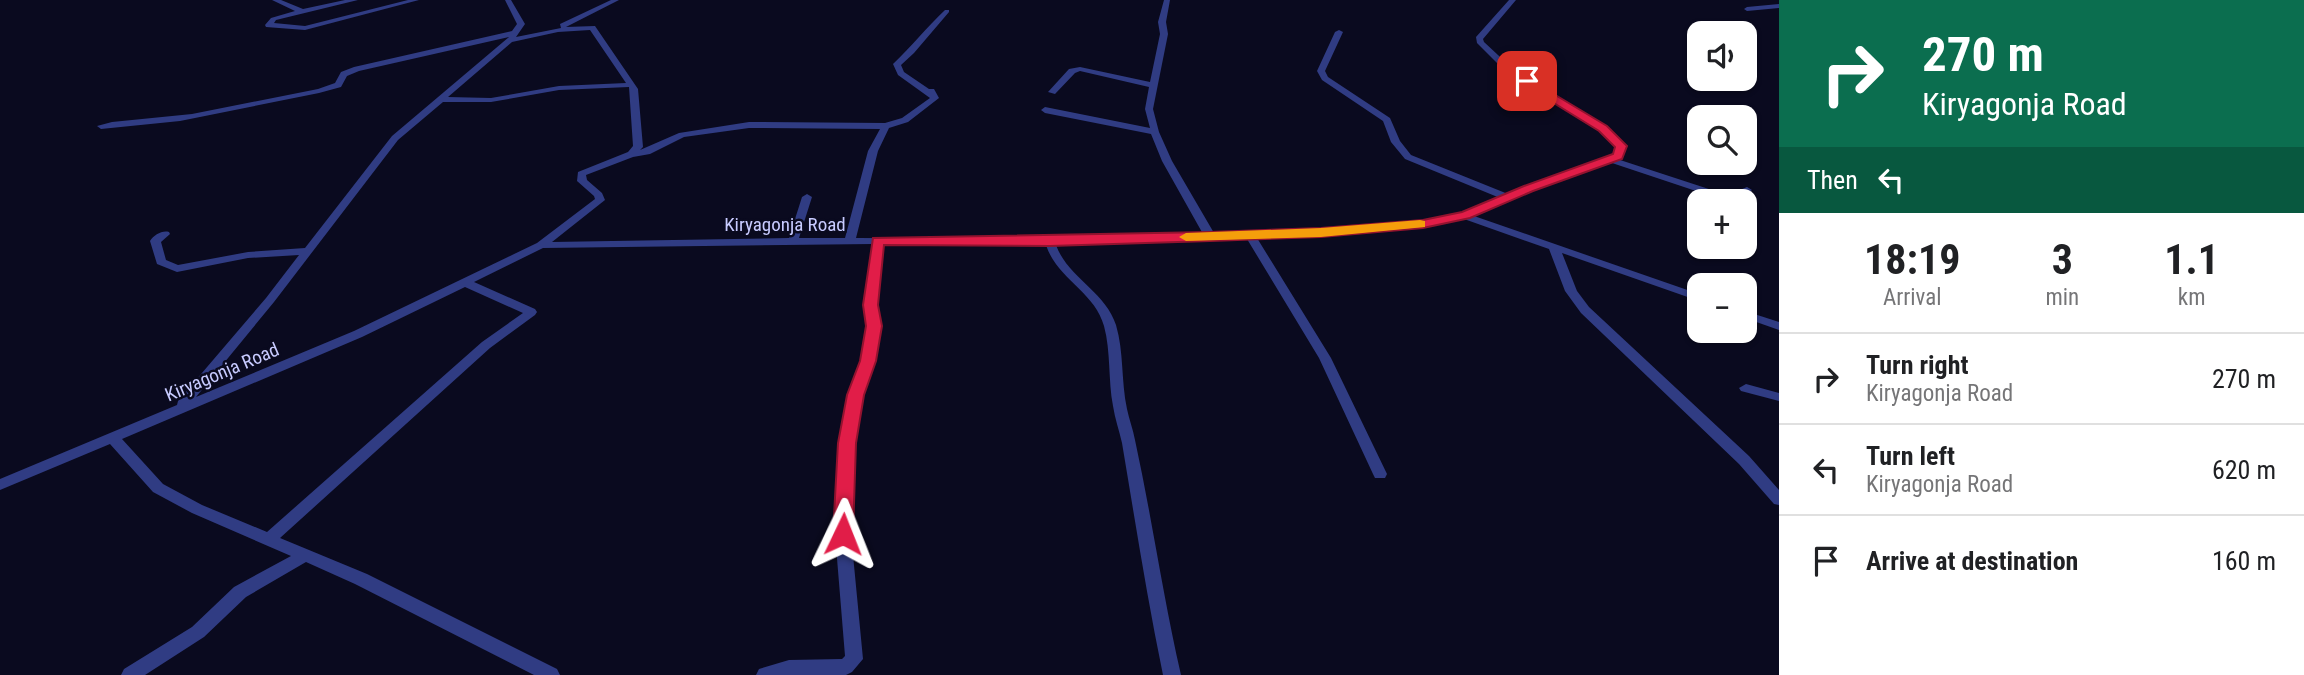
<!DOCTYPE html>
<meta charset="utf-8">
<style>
body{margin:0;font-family:"Roboto Condensed",sans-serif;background:#f2f2f2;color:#202124;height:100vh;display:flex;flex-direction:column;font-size:26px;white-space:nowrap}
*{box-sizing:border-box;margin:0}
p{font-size:23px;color:#757577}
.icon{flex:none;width:38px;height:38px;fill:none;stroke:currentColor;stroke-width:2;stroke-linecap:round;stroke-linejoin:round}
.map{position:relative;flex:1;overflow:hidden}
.panel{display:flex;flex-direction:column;background:#fff;width:525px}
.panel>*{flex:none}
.banner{background:#0b6e4f;color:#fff;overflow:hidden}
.fabs{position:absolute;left:1687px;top:21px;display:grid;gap:14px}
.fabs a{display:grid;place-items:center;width:70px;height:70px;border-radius:14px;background:#fff;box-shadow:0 2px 5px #0004;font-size:35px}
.pin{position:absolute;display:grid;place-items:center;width:60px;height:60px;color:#fff;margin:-30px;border-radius:14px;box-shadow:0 4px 10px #0006}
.me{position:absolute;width:77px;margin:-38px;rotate:2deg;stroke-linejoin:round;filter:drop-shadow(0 0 5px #0008)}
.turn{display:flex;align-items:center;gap:24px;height:147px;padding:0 28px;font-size:32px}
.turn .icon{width:91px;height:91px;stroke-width:2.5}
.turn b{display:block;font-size:49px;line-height:60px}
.then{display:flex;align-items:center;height:66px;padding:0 28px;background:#0003;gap:14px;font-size:26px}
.eta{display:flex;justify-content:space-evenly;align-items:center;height:119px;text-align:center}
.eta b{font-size:42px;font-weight:700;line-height:49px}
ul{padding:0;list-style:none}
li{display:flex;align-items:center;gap:21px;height:91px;padding:0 28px;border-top:2px solid #e0e0e0}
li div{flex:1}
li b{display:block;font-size:26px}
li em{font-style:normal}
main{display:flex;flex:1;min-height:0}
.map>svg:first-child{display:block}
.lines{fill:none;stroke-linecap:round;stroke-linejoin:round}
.minor{fill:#303c83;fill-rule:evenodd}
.route{fill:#e11d48;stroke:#92132f;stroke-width:2}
.slow{fill:#f59e0b}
.labels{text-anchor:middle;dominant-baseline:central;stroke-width:5;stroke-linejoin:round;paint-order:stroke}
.street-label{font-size:19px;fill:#c8cbff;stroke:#0a0a1f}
</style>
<main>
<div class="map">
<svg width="1779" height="675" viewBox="0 0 1779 675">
<rect width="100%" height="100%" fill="#0a0a1f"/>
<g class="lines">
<g class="minor">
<polygon points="272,0 281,0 303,9 345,0 358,0 276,20 274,23 305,26 408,0 419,0 305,30 266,27 265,25 271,18 295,11"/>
<path d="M 505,0 L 511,0 L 525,24 L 516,37 L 561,28 L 560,24 L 611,0 L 619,0 L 566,27 L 595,26 L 638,89 L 643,147 L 640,150 L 679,133 L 749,122 L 885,123 L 902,118 L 930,98 L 898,75 L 893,64 C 911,47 927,27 945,10 L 949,10 L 949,12 L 914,53 L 901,65 L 904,72 L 929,89 L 934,89 L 939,98 L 908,122 L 889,128 L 878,151 L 856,238 L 1050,239 L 1203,234 L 1162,161 L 1151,134 L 1045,113 L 1041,110 L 1045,107 L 1150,128 L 1145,109 L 1149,87 L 1080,71 L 1075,73 L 1055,94 L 1048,92 L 1069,69 L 1080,67 L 1150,82 L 1160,34 L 1158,22 L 1164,0 L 1170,0 L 1166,22 L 1168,34 L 1153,109 L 1159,132 L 1172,161 L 1214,233 L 1321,230 L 1395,224 L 1463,213 L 1500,198 L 1405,159 L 1391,142 L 1383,121 L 1322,80 L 1317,71 L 1335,32 L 1339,30 L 1343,32 L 1325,71 L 1328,77 L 1390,118 L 1400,141 L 1411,155 L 1508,194 L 1548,178 L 1605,160 L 1616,150 L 1616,147 L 1600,130 L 1506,72 L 1477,43 L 1476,37 L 1509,0 L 1516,0 L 1483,39 L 1484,42 L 1512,68 L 1606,126 L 1626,146 L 1626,151 L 1617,159 L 1721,193 L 1733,193 L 1747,187 L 1752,190 L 1739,198 L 1720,199 L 1612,163 L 1554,182 L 1474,216 L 1699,294 L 1699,301 L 1562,253 L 1577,291 L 1589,307 L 1749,456 L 1779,490 L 1779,505 L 1774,504 L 1739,464 L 1581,313 L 1565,291 L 1549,249 L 1464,219 L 1395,230 L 1321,236 L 1257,238 L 1331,358 L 1387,474 L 1385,478 L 1375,478 L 1373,474 L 1319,358 L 1247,239 L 1056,245 C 1068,278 1105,291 1116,325 C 1124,352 1121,381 1127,409 C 1129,419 1133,429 1135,440 C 1152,518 1163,597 1181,675 L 1163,675 C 1147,598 1135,520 1122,443 C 1119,430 1115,419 1113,406 C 1108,380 1111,352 1104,326 C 1095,292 1057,279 1046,245 L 883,244 L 876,305 L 880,326 L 874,361 L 862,395 L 854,443 L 851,534 L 863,659 L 852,672 L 846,675 L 756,675 L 759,669 L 789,660 L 842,659 L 845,656 L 835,534 L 840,443 L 848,395 L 862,361 L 868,326 L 864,305 L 872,244 L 543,248 L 474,282 L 535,309 L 537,312 L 535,315 L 490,348 L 280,538 L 367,574 L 557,669 L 560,675 L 534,675 L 355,584 L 306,562 L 246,597 L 204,637 L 145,675 L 121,675 L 124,669 L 192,627 L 234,587 L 291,556 L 192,513 L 153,492 L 110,444 L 0,490 L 0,479 L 177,405 L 178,401 L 266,298 L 299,255 L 248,258 L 177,272 L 157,264 L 150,241 C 154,235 162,230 169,232 L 170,234 L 161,242 L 166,260 L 178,265 L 248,252 L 305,248 L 392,136 L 509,37 L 359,71 L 347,76 L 341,87 L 319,93 L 180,121 L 101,129 L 97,126 L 112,122 L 192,114 L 318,89 L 335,83 L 341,72 L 354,67 L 512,31 L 517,24 ZM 590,30 L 626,83 L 559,86 L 491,98 L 448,97 L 512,42 L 558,32 ZM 629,87 L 633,146 L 628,152 L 578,172 L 577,181 L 594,196 L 595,199 L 537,243 L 354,331 L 196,397 L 274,302 L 398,140 L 443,102 L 491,102 L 559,90 ZM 749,128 L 880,129 L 868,151 L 845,238 L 799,238 L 812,197 L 807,194 L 802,197 L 789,238 L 552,242 L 605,200 L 602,193 L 587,180 L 586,175 L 633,157 L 650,154 L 684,137 ZM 465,287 L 523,313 L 482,342 L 267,532 L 202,505 L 163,484 L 122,439 L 362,337 Z"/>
<polygon points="1779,4 1779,8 1747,11 1744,9 1747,7"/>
<polygon points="1745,311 1779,322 1779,330 1745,318"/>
<polygon points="1746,384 1779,393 1779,401 1741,391 1739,388"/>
</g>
</g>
<polygon class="route" points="1527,78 1607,126 1627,146 1622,159 1533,191 1470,218 1423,228 1321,237 1210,241 1050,246 884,245 878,305 882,326 876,361 864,395 856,443 853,534 850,539 836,539 833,534 838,443 847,395 860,361 866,326 863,305 873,238 1210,232 1321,228 1423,220 1462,212 1524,186 1613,154 1615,147 1599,131 1523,84 1523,79"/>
<polygon class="slow" points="1420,220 1425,221 1425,227 1321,237 1186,241 1179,237 1186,233 1321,228"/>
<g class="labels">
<g class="street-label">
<text x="785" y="224">Kiryagonja Road</text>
<text transform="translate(222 372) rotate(-23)">Kiryagonja Road</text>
</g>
</g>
</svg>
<div class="fabs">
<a><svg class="icon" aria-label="sound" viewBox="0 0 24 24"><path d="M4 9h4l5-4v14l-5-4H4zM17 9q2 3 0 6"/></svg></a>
<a><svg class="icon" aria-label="search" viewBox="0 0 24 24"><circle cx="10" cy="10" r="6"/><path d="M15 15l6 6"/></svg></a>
<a>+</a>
<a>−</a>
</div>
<div class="pin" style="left:1527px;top:81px;background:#d93025"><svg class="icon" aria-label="arrive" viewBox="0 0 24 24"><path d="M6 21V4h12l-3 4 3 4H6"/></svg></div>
<svg class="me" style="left:843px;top:534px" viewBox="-20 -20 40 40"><path d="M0-17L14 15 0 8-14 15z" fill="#e11d48" stroke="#fff" stroke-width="4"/></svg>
</div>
<section class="panel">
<div class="banner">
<div class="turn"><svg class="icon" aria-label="right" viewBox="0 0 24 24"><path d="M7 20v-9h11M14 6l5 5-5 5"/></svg><div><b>270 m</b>Kiryagonja Road</div></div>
<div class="then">Then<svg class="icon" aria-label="left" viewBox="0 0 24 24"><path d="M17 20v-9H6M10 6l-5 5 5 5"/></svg></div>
</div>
<div class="eta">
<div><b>18:19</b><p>Arrival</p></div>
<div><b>3</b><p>min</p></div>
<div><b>1.1</b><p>km</p></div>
</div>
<ul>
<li><svg class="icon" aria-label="right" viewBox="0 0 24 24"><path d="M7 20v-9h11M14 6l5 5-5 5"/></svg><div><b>Turn right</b><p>Kiryagonja Road</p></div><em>270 m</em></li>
<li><svg class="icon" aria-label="left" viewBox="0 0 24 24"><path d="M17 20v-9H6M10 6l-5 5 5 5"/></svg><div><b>Turn left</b><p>Kiryagonja Road</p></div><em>620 m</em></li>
<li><svg class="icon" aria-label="arrive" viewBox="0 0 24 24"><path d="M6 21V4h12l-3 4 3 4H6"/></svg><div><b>Arrive at destination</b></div><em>160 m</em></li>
</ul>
</section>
</main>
